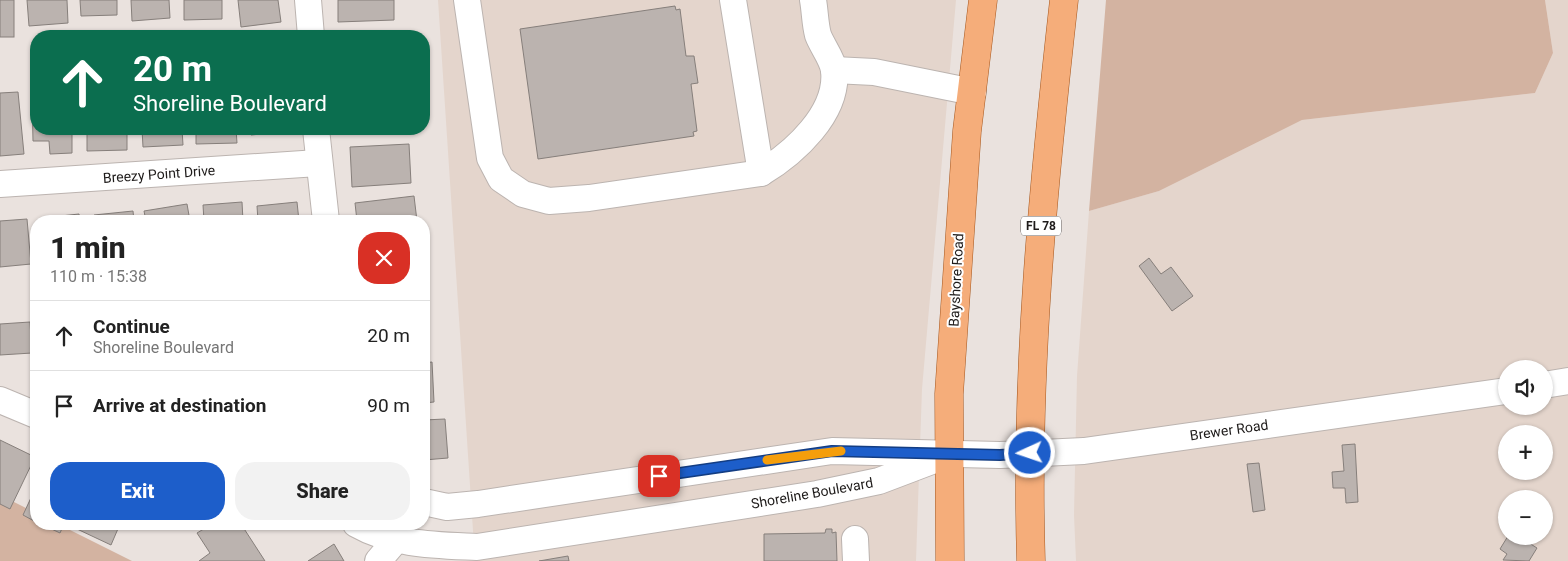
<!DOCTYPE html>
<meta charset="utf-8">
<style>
body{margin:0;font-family:Roboto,sans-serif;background:#f2f2f2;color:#222;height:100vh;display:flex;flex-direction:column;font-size:19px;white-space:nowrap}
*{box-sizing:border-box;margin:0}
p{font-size:16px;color:#767676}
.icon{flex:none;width:28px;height:28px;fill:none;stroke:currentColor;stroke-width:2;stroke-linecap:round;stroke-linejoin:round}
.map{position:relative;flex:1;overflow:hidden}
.details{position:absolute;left:30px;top:215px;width:400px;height:315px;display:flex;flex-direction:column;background:#fff;border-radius:20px;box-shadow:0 1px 4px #0004}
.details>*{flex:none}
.guide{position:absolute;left:30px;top:30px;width:400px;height:105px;border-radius:20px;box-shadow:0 1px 4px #0004;background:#0b6e4f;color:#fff;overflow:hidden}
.controls{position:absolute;left:1498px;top:360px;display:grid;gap:10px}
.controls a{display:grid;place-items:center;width:55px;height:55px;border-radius:50%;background:#fff;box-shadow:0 1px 4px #0004;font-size:25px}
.pin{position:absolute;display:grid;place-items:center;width:42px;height:42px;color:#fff;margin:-21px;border-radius:10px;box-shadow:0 2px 8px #0006}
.me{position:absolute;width:55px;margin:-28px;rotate:267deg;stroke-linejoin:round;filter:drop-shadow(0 0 4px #0008)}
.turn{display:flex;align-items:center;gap:18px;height:105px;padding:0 20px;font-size:22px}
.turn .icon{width:65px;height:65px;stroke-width:2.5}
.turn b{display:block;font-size:35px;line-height:42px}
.round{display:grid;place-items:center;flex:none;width:52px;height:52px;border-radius:20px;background:#f2f2f2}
.summary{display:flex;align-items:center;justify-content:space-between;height:85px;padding:0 20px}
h1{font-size:30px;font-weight:800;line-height:38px}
.action{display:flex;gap:10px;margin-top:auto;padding:10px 20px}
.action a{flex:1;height:58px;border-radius:20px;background:#1d5eca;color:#fff;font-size:20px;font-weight:800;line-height:58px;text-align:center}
.action a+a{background:#f2f2f2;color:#222}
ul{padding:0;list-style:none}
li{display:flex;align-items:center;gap:15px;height:70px;padding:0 20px;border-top:1px solid #e0e0e0}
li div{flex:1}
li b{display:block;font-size:19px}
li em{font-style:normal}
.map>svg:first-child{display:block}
.built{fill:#e4d5cc;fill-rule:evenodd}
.green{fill:#d3b3a1}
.building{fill:#bbb3af;stroke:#867f7b}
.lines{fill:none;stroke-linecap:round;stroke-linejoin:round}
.minor-casing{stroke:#bcb4b0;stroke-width:28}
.major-casing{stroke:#a5571f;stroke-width:29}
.minor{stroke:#fff;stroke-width:26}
.major{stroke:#f5ad7a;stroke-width:28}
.route-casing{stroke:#133d83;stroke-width:12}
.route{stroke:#1d5eca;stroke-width:9}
.slow{stroke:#f59e0b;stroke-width:9}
.labels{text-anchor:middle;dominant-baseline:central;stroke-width:4;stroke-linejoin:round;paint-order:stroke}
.shield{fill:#fff;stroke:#625f5f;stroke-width:1}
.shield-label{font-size:12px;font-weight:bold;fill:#1e1b1a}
.street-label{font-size:14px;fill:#1e1b1a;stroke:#fff}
</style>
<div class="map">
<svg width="1568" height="561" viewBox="0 0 1568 561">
<rect width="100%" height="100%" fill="#eae2de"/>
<g class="built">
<polygon points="438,0 956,0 922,389 916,561 475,561"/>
<path d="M 1545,0 L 1568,0 L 1568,561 L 1076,561 L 1074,515 L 1077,376 L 1089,211 L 1159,191 L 1302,120 L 1535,93 L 1553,53 ZM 1506,369 L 1544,369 L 1544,406 L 1506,406 ZM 1506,434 L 1544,434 L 1544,471 L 1506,471 ZM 1506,499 L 1544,499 L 1544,536 L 1506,536 Z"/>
</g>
<g class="green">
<polygon points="1106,0 1545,0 1553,53 1535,93 1302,120 1159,191 1089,211"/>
<polygon points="0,495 36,513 36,524 58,524 132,561 0,561"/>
</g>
<g class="building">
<rect x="0" y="0" width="14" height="37"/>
<polygon points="27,0 67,0 68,23 29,26"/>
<polygon points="80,0 117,0 117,15 81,16"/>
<polygon points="131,0 169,0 170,18 132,21"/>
<polygon points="184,0 222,0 222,19 184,20"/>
<polygon points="238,0 278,0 281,22 241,27"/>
<polygon points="338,0 394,0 394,20 338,22"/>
<polygon points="675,6 676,10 680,9 686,56 694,56 698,83 691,84 697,131 693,132 694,136 538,159 520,29"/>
<polygon points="18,92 24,154 0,156 0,93"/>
<polygon points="32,96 36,96 36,129 72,129 72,153 50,154 49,141 33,141"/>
<polygon points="87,129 127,129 127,150 87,151"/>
<polygon points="142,129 182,129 183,145 143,147"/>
<polygon points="196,129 236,129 237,143 196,144"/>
<polygon points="251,129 290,129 291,131 251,135"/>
<polygon points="348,129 394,129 348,132"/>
<polygon points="409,144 411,183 352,187 350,147"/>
<polygon points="414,196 417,221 357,221 355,203"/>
<polygon points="242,202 243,221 204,221 203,205"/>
<polygon points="297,202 299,221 258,221 257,206"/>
<polygon points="187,204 190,221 146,221 144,211"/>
<polygon points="133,211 134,221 94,221 94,215"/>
<polygon points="79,214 80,221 42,221 42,218"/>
<polygon points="27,219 31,264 0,267 0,221"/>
<polygon points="1149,258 1161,274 1171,267 1193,296 1172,311 1139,266"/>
<polygon points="30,322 32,353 0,355 0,324"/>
<polygon points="424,322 426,345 424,345"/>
<polygon points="432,362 434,402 424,403 424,363"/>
<polygon points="445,419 448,458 424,460 424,420"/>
<polygon points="0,440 35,457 10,509 0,504"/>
<polygon points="1355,444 1358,502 1346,503 1345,488 1333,488 1332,472 1344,471 1342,445"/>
<polygon points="1259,463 1265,510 1253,512 1247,464"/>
<polygon points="36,487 36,522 23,515"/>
<polygon points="41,524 64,524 60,533"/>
<polygon points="80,524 120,524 111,545 77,529"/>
<polygon points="212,524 241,524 265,561 199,561 210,553 197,533"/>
<polygon points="826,529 832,529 832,533 836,532 837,561 764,561 764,534 825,533"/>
<polygon points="1508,536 1518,536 1537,548 1529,561 1503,560 1507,554 1500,549"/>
<polygon points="334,544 344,561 308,561"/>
<polygon points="568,556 569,561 539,561"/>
</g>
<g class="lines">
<defs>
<g id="minor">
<polyline points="308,0 311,36"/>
<polyline points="467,0 490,158 501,179 523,194 549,201 589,198 761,173"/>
<path d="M 733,0 L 761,173 C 794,153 839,113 834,70 C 832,58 822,46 818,35 C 815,24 815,11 813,0"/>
<polyline points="834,70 874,72 973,92"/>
<polyline points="316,129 326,221"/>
<polyline points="0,184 318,163"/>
<polyline points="1544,385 1568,381"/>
<polyline points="0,400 36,415"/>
<polyline points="424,502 447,507 478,504 832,451 1000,455 1084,451 1506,391"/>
<path d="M 356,524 C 393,545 435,545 477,547 L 817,494 L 879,481 L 937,459"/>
<polyline points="855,539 856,561"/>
<polyline points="378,561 396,540"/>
</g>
<g id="major">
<polyline points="950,561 949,394 967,131 983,0"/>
<path d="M 1031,561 C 1025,373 1043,187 1064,0"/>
</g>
</defs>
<use href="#minor" class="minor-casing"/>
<use href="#major" class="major-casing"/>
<use href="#minor" class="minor"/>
<use href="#major" class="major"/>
</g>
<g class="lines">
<defs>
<polyline id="route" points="659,476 832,451 1000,455 1030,453"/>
</defs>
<use href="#route" class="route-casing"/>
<use href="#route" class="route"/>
<polyline class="slow" points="767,460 841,451"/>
</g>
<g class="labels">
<rect class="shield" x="1021" y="216.5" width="40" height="19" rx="4"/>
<g class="shield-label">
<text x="1041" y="226">FL 78</text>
</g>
<g class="street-label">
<text transform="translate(159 174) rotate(-4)">Breezy Point Drive</text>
<text transform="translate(956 280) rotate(-87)">Bayshore Road</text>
<text transform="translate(1229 430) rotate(-8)">Brewer Road</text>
<text transform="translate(812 493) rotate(-10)">Shoreline Boulevard</text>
</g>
</g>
</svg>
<div class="controls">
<a><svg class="icon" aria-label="sound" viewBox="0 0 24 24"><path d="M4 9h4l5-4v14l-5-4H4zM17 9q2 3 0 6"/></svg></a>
<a>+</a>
<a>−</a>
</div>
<div class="pin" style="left:659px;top:476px;background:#d93025"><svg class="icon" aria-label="arrive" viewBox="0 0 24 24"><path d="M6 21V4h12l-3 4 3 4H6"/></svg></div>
<svg class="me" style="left:1030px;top:453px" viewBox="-20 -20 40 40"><circle r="17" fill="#1d5eca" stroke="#fff" stroke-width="3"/><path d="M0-11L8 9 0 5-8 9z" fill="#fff"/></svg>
<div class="guide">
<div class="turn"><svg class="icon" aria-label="ahead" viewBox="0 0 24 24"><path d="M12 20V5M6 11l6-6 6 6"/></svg><div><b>20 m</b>Shoreline Boulevard</div></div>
</div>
<section class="details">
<div class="summary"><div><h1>1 min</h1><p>110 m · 15:38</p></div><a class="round" style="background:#d93025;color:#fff"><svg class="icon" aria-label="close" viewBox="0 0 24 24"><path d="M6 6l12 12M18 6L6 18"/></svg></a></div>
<ul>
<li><svg class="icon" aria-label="ahead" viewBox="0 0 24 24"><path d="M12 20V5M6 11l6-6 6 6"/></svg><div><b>Continue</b><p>Shoreline Boulevard</p></div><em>20 m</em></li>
<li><svg class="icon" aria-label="arrive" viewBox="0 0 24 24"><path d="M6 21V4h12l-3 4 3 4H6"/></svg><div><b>Arrive at destination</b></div><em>90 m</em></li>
</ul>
<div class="action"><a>Exit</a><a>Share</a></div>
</section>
</div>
